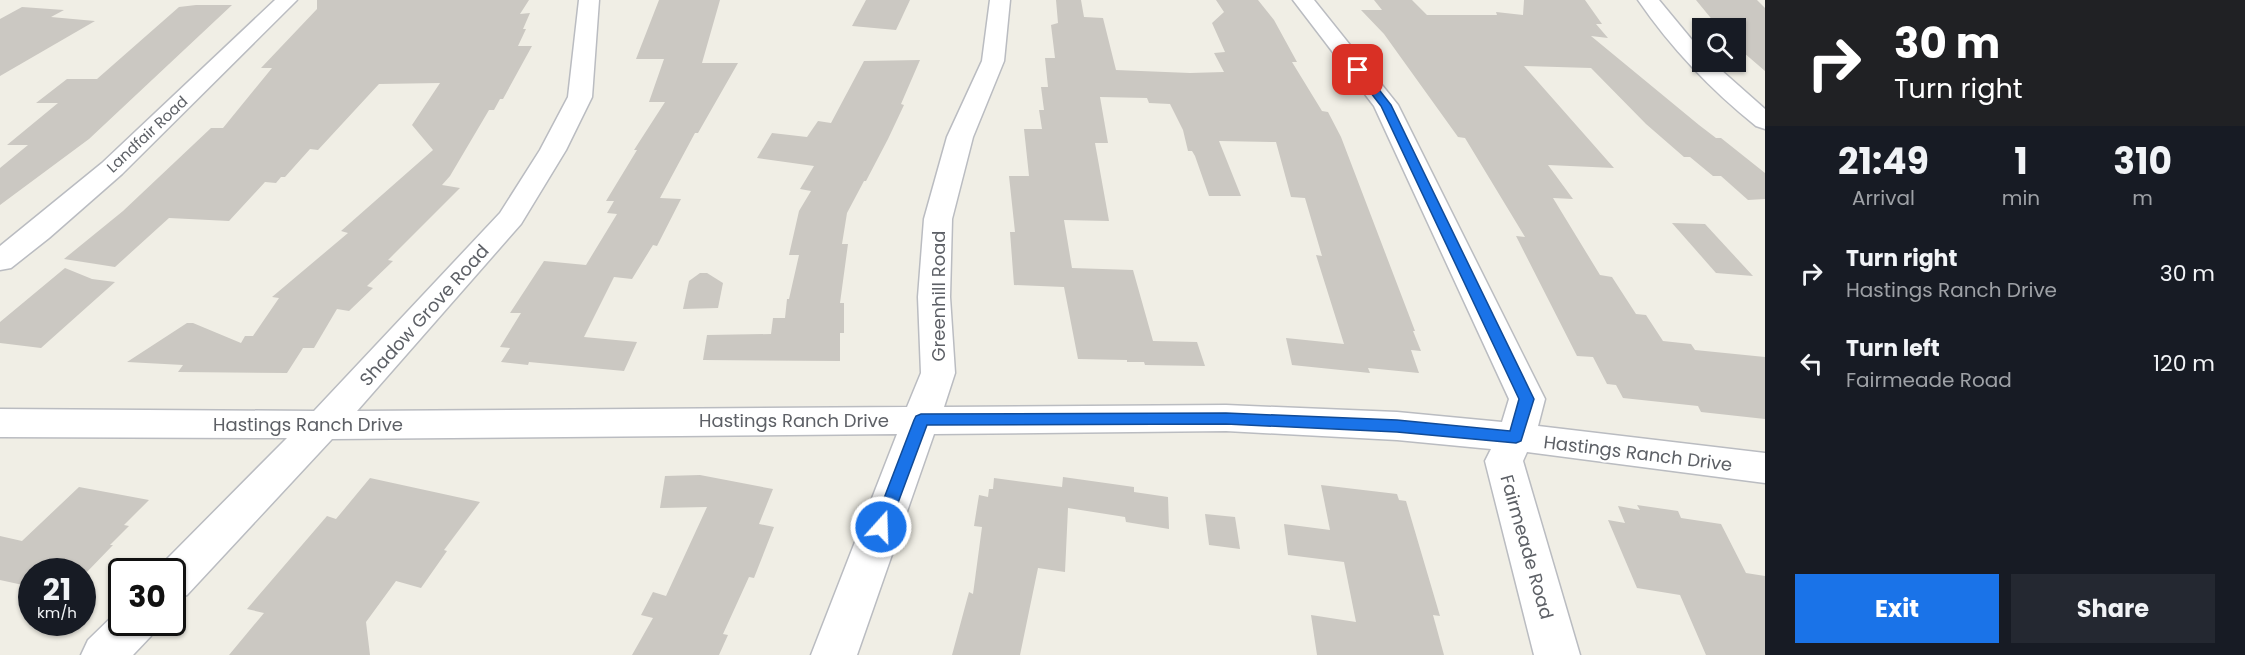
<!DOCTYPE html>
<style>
body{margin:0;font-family:Poppins,sans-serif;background:#242831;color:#f1f3f6;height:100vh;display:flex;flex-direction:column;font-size:22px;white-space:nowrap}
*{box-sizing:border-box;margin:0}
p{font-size:20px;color:#9ea1a6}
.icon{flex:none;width:33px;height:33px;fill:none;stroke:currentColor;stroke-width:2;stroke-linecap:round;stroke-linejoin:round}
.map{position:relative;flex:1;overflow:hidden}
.side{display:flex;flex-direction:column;background:#171b24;width:480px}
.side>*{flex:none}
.guide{background:#202124;color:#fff;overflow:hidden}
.buttons{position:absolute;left:1692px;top:18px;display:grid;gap:12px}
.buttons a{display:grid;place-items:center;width:54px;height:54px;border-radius:0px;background:#171b24;box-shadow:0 2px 4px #0004;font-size:30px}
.speed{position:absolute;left:18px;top:558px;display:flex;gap:12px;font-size:30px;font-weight:700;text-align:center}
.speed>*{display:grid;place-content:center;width:78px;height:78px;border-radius:50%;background:#171b24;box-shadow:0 2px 4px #0004;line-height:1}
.speed small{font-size:15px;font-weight:400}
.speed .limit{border:3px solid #111;border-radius:9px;background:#fff;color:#111}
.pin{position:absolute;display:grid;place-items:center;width:51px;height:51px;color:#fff;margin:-26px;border-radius:12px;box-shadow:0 3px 9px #0006}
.me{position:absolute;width:66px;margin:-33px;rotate:20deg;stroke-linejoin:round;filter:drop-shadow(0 0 4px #0008)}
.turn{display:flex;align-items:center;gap:21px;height:126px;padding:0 30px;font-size:27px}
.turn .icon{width:78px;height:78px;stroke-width:2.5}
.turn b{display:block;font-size:42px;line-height:51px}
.eta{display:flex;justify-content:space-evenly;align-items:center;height:102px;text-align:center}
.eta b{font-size:36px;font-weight:700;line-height:42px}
.primary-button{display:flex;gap:12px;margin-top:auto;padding:12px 30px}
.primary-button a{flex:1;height:69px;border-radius:0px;background:#1a73e8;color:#fff;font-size:24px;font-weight:700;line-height:69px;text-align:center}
.primary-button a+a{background:#242831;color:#f1f3f6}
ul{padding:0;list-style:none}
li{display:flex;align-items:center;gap:18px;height:90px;padding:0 30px}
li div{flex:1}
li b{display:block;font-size:22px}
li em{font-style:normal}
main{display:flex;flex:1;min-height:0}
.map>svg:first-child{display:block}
.building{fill:#cbc8c2}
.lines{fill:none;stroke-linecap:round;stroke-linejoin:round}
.minor-casing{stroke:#babcc1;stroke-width:3}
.minor{fill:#fff;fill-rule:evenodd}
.route{fill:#1a73e8;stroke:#114b97;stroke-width:1.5}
.labels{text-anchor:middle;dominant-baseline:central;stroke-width:4.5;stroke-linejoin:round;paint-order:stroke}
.far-street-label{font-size:15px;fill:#5d6066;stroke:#fff}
.street-label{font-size:18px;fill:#5d6066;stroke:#fff}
</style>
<main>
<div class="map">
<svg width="1765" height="655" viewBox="0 0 1765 655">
<rect width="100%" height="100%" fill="#f0eee5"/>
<g class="building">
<polygon points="317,0 529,0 520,14 530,13 523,29 526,29 518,46 532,46 503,99 500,99 494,110 489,110 450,176 442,185 460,188 388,260 393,261 367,286 373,288 349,311 337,309 314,348 303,348 287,373 178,372 183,365 127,362 187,323 193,323 241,343 245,336 253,336 279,298 272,297 348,233 341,231 433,150 412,125 440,83 379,84 318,150 310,149 285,177 281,177 276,183 265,182 229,221 169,218 115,267 64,259 123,211 211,128 223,128 272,68 261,68 317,9"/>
<polygon points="659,0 720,0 702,63 738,63 698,133 695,133 660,198 681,199 657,246 653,245 632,279 614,277 584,337 637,342 624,371 529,362 528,365 501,362 510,348 500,347 521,313 510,313 544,261 586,265 617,214 607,213 614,201 606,201 637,150 634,150 665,102 649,102 664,59 636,59"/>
<polygon points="866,0 910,0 896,30 852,26"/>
<polygon points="1056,0 1081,0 1084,17 1103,18 1116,70 1190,73 1224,72 1214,53 1225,52 1212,23 1224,12 1216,0 1258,0 1274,20 1297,62 1292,62 1322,111 1328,112 1341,137 1415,331 1413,331 1421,351 1411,350 1419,373 1368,368 1370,373 1292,365 1286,338 1344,344 1316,255 1322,256 1305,198 1291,197 1276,142 1219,141 1241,196 1209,196 1195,156 1192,151 1188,151 1183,130 1170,104 1149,103 1147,98 1100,97 1108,143 1095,143 1109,221 1064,220 1072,268 1133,270 1153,341 1197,342 1205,366 1145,365 1144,362 1127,362 1127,360 1078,359 1064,287 1014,285 1010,232 1015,232 1009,176 1029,176 1024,129 1042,129 1039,110 1044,110 1041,87 1048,87 1045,58 1055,58 1051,25 1058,23"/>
<polygon points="1374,0 1412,0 1427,15 1497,15 1496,12 1523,15 1524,0 1585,0 1602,24 1596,24 1608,38 1591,36 1699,125 1716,138 1721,138 1765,173 1765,199 1748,200 1721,176 1713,176 1690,157 1684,157 1646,124 1591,68 1524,66 1614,168 1548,165 1573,199 1553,198 1600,275 1612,277 1636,314 1646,315 1663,341 1691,344 1695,350 1765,357 1765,419 1701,412 1698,406 1623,398 1616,385 1607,384 1593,357 1577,356 1516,236 1525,237 1465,138 1458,137 1384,34 1361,10 1382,10"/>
<polygon points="1696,0 1757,0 1765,8 1765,71 1736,46 1736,28 1719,28"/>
<polygon points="196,5 232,5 89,139 0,205 0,168 28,145 7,145 58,103 36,103 67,79 97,79 179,7"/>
<polygon points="22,7 64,10 51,17 95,21 0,76 0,19"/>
<polygon points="920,60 901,104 904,105 888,139 866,181 864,181 847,213 842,244 848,244 840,303 844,303 844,333 840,333 840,361 703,360 707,335 771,334 773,318 785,318 787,299 789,299 799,255 789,255 799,211 811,191 800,189 814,166 757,158 772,133 807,137 818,121 831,123 864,61"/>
<polygon points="1672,223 1705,224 1753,276 1716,273"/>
<polygon points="65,268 92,279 115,282 41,348 0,343 0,322"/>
<polygon points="700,273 707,273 723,283 718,308 683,309 689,281"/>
<polygon points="700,475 773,489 759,524 774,527 754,578 749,577 723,634 728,635 719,655 632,655 653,618 641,615 653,592 666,596 707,507 660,508 665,476"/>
<polygon points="1063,477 1134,487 1134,492 1168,497 1169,529 1126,522 1125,517 1068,508 1065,572 1038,568 1020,655 952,655 969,592 973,594 982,527 974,526 979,495 988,497 989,489 993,489 994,478 1062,487"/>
<polygon points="370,478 480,502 444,550 447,551 421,588 396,581 366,622 370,655 229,655 264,613 247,609 327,516 336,519"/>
<polygon points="1321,485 1397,494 1399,500 1406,501 1440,616 1433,615 1444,655 1317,655 1311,615 1356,622 1344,562 1288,555 1284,524 1330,530"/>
<polygon points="79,487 149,500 124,525 129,526 110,545 113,545 84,575 82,572 32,572 32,587 0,580 0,536 22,541"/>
<polygon points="1637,505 1678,511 1681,518 1721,524 1746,573 1765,576 1765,655 1706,655 1680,595 1637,588 1608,520 1625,523 1618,506 1640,510"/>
<polygon points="1205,514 1235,517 1240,549 1209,545"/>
</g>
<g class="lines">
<defs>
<g id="minor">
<polygon points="275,0 297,0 122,174 49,238 11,268 0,270 0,246 102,163"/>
<polygon points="579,0 599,0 592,97 566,150 521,224 357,411 907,407 921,373 918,297 924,219 947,137 982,61 990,0 1010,0 1004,61 973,137 952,219 950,297 955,373 944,407 1226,405 1397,412 1502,422 1509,399 1374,106 1293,0 1314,0 1398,105 1545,399 1538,426 1765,453 1765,483 1527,452 1523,461 1580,655 1534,655 1485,461 1491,449 1397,440 1226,431 934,434 857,655 811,655 897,434 332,439 187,595 172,600 172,572 156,572 157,569 287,438 0,437 0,409 314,411 500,213 540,150 568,97"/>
<path d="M 1638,0 L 1659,0 L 1702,52 L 1702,62 L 1712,62 L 1765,109 L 1765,129 L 1756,126 C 1711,90 1671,48 1638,0 Z"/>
<polygon points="122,607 122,622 157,622 151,636 133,655 81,655 88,640"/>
</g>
</defs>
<use href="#minor" class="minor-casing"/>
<use href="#minor" class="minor"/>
</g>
<polygon class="route" points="1358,67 1362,68 1391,105 1534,399 1521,441 1516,443 1397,432 1226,424 927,425 889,527 887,532 881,534 875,532 873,527 914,420 916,416 921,414 1226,413 1397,420 1510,431 1519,399 1381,106 1353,70"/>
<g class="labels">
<g class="far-street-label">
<text transform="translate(147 134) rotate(-43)">Landfair Road</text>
</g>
<g class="street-label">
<text transform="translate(938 296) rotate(-90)">Greenhill Road</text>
<text transform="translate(424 315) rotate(-48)">Shadow Grove Road</text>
<text x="794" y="420">Hastings Ranch Drive</text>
<text x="308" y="424">Hastings Ranch Drive</text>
<text transform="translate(1638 453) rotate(7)">Hastings Ranch Drive</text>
<text transform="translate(1527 547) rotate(74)">Fairmeade Road</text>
</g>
</g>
</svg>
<div class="buttons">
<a><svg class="icon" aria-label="search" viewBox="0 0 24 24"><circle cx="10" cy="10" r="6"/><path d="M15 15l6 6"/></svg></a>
</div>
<div class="speed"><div>21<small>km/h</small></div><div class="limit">30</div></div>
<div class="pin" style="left:1358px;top:70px;background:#d93025"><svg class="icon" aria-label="arrive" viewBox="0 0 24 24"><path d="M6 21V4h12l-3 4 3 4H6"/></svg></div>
<svg class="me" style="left:881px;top:527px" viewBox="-20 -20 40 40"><circle r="17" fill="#1a73e8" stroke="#fff" stroke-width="3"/><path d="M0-11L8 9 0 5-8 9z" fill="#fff"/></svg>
</div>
<section class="side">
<div class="guide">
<div class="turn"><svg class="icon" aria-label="right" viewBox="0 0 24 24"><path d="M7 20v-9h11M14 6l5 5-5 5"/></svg><div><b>30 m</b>Turn right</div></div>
</div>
<div class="eta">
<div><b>21:49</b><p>Arrival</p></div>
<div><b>1</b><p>min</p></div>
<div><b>310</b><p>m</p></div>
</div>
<ul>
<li><svg class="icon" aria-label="right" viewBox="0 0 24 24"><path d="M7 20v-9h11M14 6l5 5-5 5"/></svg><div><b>Turn right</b><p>Hastings Ranch Drive</p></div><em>30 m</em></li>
<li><svg class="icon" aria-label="left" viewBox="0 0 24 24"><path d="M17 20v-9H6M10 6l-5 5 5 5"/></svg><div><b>Turn left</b><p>Fairmeade Road</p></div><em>120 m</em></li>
</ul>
<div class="primary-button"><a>Exit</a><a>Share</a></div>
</section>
</main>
